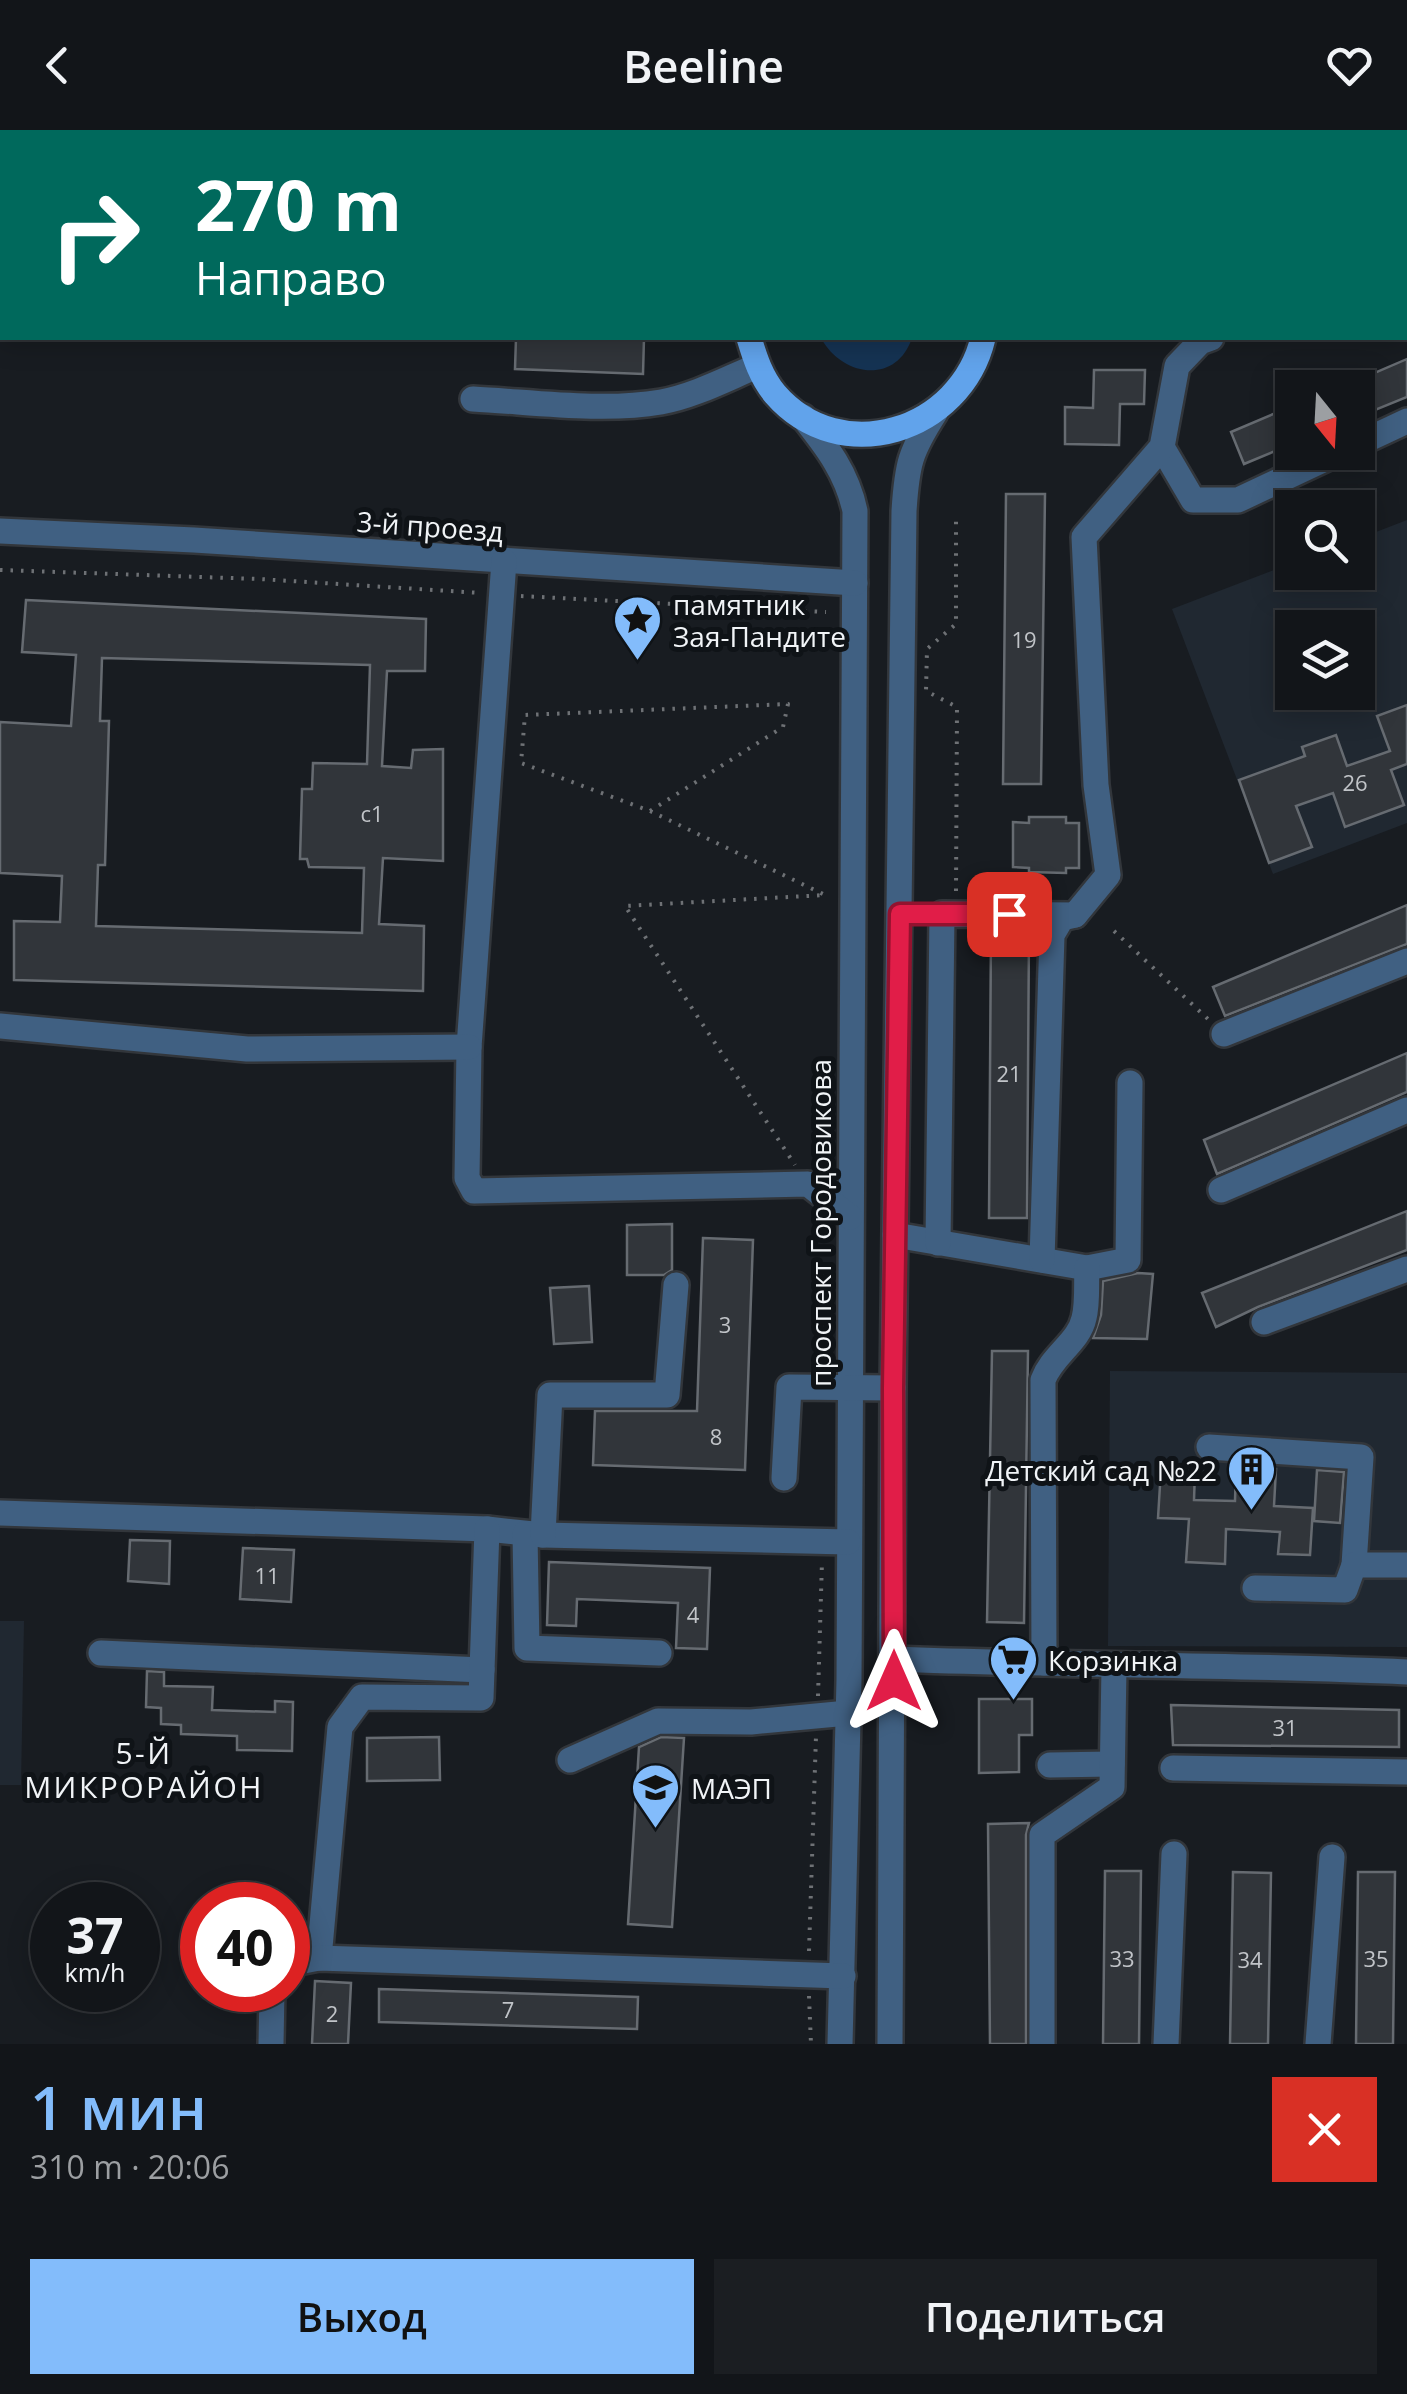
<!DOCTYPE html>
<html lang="ru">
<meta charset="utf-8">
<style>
body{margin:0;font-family:"Open Sans",sans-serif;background:#1b1e22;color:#f1f3f6;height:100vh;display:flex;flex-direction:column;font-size:38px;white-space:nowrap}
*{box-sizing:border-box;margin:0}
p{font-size:32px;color:#9c9fa2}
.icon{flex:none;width:55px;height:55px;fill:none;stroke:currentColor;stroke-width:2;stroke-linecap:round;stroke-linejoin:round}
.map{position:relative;height:1914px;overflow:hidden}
.drawer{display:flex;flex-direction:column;background:#121519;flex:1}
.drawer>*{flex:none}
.top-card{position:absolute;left:0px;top:0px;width:1408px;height:210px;box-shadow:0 5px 25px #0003,0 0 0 2px #313438;background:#00695c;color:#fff;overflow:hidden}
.needle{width:65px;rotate:162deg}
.controls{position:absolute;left:1275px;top:240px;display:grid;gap:20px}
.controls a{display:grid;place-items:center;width:100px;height:100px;border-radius:0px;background:#121519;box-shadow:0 5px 25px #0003,0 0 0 2px #313438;font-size:50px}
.speed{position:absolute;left:30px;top:1752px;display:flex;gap:20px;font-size:50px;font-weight:700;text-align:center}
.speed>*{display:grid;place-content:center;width:130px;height:130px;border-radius:50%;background:#121519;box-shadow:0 5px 25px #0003,0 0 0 2px #313438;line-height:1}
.speed small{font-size:25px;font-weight:400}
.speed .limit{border:15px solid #d22;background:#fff;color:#111}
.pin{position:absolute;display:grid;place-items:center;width:85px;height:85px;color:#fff;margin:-42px;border-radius:20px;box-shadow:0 5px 15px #0006}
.me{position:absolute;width:110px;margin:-55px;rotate:0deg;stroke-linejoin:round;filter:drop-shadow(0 0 8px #0008)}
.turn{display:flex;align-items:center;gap:35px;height:210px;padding:0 30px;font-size:45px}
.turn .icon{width:130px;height:130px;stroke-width:2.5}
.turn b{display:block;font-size:70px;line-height:85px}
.round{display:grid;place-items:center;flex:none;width:105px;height:105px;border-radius:0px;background:#1b1e22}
.headline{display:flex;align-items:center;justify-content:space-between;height:170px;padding:0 30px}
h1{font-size:60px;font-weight:600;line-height:75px;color:#83bcfb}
.action{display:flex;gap:20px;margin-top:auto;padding:20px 30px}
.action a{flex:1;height:115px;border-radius:0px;background:#83bcfb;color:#111;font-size:40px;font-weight:600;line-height:115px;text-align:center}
.action a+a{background:#1b1e22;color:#f1f3f6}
header{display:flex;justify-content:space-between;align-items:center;height:130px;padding:0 30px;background:#121519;font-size:45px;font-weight:600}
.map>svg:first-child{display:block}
.built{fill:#202831;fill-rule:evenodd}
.green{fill:#153353}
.building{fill:#31353a;stroke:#666b71;stroke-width:2.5;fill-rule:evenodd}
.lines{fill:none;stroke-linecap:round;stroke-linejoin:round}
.minor-casing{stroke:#32363b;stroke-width:30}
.major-casing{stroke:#32363b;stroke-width:30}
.path{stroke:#6e7175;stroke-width:4;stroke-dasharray:2.5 8;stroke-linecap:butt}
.minor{stroke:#406082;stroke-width:25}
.major{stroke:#61a3eb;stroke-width:25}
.route-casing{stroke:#92132f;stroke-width:25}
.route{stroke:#e11d48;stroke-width:18}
.labels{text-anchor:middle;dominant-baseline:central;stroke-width:10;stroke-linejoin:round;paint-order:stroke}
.number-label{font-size:22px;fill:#c1c4c8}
.street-label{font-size:28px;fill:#f1f4f7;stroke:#0f1317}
.poi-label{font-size:28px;fill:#f1f4f7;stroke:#0f1317;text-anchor:start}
.neighbourhood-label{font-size:30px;letter-spacing:2.5px;fill:#f1f4f7;stroke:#0f1317}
</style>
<header><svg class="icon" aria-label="back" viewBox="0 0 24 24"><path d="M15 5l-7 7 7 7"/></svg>Beeline<svg class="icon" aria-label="heart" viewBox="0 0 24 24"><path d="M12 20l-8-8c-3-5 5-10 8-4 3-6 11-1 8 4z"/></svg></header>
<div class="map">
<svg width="1407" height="1914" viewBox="0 0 1407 1914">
<rect width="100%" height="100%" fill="#181c21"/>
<g class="built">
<path d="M 1407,390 L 1407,693 L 1273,744 L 1172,479 L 1292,433 L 1292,442 L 1358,442 L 1358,409 ZM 1292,498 L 1358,498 L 1358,562 L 1292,562 Z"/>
<polygon points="1110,1241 1407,1243 1407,1517 1108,1516"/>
<polygon points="0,1491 24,1491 21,1655 0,1655"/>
</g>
<path class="green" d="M 821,208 L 912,208 C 896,255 842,247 821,208 Z"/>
<g class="building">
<polygon points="516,208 644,208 643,244 515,239"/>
<polygon points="1407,229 1407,267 1358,287 1358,250"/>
<polygon points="1094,240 1145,240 1144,274 1120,274 1119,315 1065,314 1065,277 1093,278"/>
<polygon points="1292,276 1292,314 1244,334 1231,302"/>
<polygon points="1006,364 1045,364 1041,654 1003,654"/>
<path d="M 26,470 L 426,489 L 425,541 L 387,541 L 382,636 L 411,638 L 413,620 L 443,619 L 443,731 L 383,728 L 379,794 L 424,796 L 423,861 L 14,850 L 14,791 L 60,792 L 62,746 L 0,743 L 0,592 L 71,596 L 76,525 L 22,522 ZM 102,528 L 370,535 L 367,634 L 313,633 L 312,659 L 302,659 L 300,729 L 307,729 L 309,737 L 364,738 L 362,803 L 96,796 L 98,735 L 105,735 L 109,591 L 100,591 Z"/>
<polygon points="1407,575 1407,634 1391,640 1404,675 1345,697 1333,663 1296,676 1312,717 1269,733 1239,650 1305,626 1302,617 1336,605 1347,636 1390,621 1377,586"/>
<polygon points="1029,687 1066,687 1066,693 1079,693 1079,738 1066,738 1066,743 1029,742 1029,738 1013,737 1013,692 1029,693"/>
<polygon points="1407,775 1407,814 1225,886 1213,857"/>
<polygon points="991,801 1029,801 1027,1088 989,1088"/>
<polygon points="1407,923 1407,962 1217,1044 1204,1010"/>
<polygon points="1407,1081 1407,1120 1258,1177 1216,1197 1202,1163"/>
<polygon points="672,1094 672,1140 664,1145 627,1145 627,1095"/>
<polygon points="703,1108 753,1110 745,1340 593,1335 595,1281 697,1281"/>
<polygon points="1138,1143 1153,1144 1147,1209 1093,1208 1101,1185 1103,1151"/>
<polygon points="589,1156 592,1212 554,1214 550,1158"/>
<polygon points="992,1221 1028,1221 1024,1493 987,1492"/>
<polygon points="1236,1337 1276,1339 1274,1376 1313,1378 1310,1425 1278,1424 1280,1402 1226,1399 1225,1434 1186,1432 1189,1389 1158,1388 1161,1339 1195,1341 1194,1370 1235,1371"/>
<polygon points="1317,1340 1344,1342 1340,1393 1314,1391"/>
<polygon points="130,1410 170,1411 169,1454 128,1451"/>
<polygon points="243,1418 294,1420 291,1472 240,1469"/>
<polygon points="549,1432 710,1438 707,1519 676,1518 678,1473 577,1469 576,1496 547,1495"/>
<polygon points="147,1541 164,1542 164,1556 213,1557 212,1580 275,1582 275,1571 293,1572 292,1621 237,1620 237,1606 181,1604 181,1595 161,1594 161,1578 146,1577"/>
<polygon points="979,1569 1032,1569 1032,1605 1019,1605 1019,1642 979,1643"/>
<polygon points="1171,1575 1399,1580 1399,1617 1173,1615"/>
<polygon points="439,1607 440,1650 367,1651 367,1608"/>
<polygon points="661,1607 684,1608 672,1797 628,1794 639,1617"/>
<polygon points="1029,1693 1026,1705 1026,1914 990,1914 988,1694"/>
<polygon points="1105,1741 1141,1741 1139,1914 1103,1914"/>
<polygon points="1233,1742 1271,1743 1268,1914 1230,1914"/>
<polygon points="1358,1742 1395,1742 1393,1914 1356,1914"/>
<polygon points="315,1851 351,1853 348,1914 312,1914"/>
<polygon points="379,1859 638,1867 637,1899 379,1892"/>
</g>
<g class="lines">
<defs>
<g id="minor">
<polyline points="942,0 942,2"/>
<polyline points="1220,0 1220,2"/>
<polyline points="1181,2 1188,0"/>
<polyline points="1405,62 1407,67"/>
<polyline points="1405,125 1407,124"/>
<path d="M 473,269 C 532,272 603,282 661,272 C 694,266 726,249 757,236"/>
<path d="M 803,287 C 827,317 847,343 855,381 L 849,1550 L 840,1914"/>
<polyline points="1358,314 1407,291"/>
<polyline points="1162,317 1193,370 1238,370 1340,322"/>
<polyline points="0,401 194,410 855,453"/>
<polyline points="504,431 469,917 467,1048 474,1061 808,1054 850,1087"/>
<polyline points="0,896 247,919 469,917"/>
<polyline points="1224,904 1407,831"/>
<polyline points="1221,1060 1407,980"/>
<polyline points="895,1105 1087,1138 1128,1130 1130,953"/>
<polyline points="938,1113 942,784 1075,785"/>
<polyline points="1042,1130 1052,805 1062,788 1075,785 1108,745 1096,655 1084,407 1162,317 1177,236 1200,212 1211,208"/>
<polyline points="1264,1192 1407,1139"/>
<polyline points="1209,1317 1361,1327 1354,1435"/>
<polyline points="784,1348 789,1257 893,1258"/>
<polyline points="0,1383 487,1399 543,1405 848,1412"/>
<polyline points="525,1404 527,1518 659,1523"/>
<polyline points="543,1405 550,1265 667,1265 676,1155"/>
<polyline points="1255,1458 1345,1460 1354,1435 1407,1435"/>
<polyline points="101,1523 482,1540"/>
<path d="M 894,1529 C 1065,1536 1236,1534 1407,1542"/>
<path d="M 1044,1533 L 1043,1250 C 1052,1225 1079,1212 1084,1188 C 1088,1173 1086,1153 1087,1138"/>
<polyline points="570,1630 658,1591 751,1592 848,1583"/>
<polyline points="1050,1635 1112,1634"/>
<polyline points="1173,1638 1407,1642"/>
<polyline points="319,1828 340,1597 362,1567 481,1568 487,1399"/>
<polyline points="288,1834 319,1828 843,1846"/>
<polyline points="271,1914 272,1860"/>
<path d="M 890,1914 L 893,1258 L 904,381 C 907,334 910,322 935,283"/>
<polyline points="1042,1914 1042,1705 1112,1657 1114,1537"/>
<polyline points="1166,1914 1174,1724"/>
<polyline points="1318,1914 1332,1727"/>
</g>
<g id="major">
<polyline points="704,0 705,2"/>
<polyline points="888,0 889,2"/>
<polyline points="1313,2 1319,0"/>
<polyline points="1405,13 1407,12"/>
<path d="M 749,208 C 755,228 761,247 775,264 C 841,340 961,301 983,208"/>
</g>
</defs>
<use href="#minor" class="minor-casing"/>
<use href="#major" class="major-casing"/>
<g class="path">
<polyline points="0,440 259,449 481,463"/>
<polyline points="521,466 826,482"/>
<polyline points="650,681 783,597 788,574 525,585 521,633 650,681 825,765 625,776 795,1035"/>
<polyline points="956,761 957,577 926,561 927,519 956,494 956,384"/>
<polyline points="1114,801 1209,890"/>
<polyline points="818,1566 822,1431"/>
<polyline points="809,1821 816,1606"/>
<polyline points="809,1866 811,1914"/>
</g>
<use href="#minor" class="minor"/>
<use href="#major" class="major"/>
</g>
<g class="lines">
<defs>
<polyline id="route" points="894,1551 893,1258 900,784 1009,784"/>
</defs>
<use href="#route" class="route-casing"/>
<use href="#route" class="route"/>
</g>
<defs>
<symbol id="sight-pin" viewBox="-11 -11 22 30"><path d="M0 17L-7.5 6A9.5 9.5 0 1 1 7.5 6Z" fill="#83bcfb" stroke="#0f1317"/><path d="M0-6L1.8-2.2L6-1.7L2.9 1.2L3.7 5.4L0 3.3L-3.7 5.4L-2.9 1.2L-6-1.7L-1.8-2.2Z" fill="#111"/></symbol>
<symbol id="building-pin" viewBox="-11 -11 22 30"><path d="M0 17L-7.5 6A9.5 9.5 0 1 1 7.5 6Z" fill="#83bcfb" stroke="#0f1317"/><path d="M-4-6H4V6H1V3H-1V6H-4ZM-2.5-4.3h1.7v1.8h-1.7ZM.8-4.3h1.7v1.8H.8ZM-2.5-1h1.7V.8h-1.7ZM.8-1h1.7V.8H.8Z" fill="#111"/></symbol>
<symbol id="supermarket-pin" viewBox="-11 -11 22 30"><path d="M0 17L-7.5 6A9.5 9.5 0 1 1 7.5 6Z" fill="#83bcfb" stroke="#0f1317"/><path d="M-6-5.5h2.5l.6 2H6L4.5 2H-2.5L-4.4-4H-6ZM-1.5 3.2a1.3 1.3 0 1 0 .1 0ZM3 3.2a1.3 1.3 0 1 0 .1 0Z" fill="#111"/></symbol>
<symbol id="school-pin" viewBox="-11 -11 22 30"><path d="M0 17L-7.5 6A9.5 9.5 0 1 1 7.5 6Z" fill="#83bcfb" stroke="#0f1317"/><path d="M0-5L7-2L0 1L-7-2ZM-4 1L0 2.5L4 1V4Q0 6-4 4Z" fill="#111"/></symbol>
</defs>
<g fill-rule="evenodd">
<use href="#sight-pin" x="610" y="462" width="55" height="75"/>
<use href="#building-pin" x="1224" y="1312" width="55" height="75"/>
<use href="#supermarket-pin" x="986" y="1502" width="55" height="75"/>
<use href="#school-pin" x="628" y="1630" width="55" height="75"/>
</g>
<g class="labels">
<g class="number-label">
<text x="1024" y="509">19</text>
<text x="1355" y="652">26</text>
<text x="372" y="683">с1</text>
<text x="1009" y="943">21</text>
<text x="725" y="1194">3</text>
<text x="716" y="1306">8</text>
<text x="267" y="1445">11</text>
<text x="693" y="1484">4</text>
<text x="1285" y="1597">31</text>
<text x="1122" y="1828">33</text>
<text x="1376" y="1828">35</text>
<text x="1250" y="1829">34</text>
<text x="508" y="1879">7</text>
<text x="332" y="1883">2</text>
</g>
<g class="street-label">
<text transform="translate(430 396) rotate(4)">3-й проезд</text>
<text transform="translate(820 1093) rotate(-90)">проспект Городовикова</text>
</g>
<g class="poi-label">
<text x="673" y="474">памятник<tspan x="673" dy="32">Зая-Пандите</tspan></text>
<text x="1217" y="1340" text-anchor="end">Детский сад №22</text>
<text x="1048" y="1530">Корзинка</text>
<text x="691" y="1658">МАЭП</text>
</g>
<g class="neighbourhood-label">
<text x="144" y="1622">5-Й<tspan x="144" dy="34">МИКРОРАЙОН</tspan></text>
</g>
</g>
</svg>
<div class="controls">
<a><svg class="needle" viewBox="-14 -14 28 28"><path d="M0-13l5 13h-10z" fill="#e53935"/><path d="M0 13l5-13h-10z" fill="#9c9fa2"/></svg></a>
<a><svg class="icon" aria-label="search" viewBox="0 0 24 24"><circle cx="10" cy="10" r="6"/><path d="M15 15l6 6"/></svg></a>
<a><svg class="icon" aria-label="layers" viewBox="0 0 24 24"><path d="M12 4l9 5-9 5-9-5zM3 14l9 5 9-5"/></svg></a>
</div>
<div class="speed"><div>37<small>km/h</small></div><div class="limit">40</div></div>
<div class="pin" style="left:1009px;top:784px;background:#d93025"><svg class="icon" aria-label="arrive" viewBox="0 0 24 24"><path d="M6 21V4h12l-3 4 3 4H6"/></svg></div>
<svg class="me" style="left:894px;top:1551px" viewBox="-20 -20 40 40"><path d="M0-17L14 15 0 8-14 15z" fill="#e11d48" stroke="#fff" stroke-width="4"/></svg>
<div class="top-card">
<div class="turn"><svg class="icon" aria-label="right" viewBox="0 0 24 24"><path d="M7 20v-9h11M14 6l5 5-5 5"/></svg><div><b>270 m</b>Направо</div></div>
</div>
</div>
<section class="drawer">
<div class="headline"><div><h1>1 мин</h1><p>310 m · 20:06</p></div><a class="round" style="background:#d93025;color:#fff"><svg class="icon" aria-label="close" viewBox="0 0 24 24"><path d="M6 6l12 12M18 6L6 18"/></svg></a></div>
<div class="action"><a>Выход</a><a>Поделиться</a></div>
</section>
